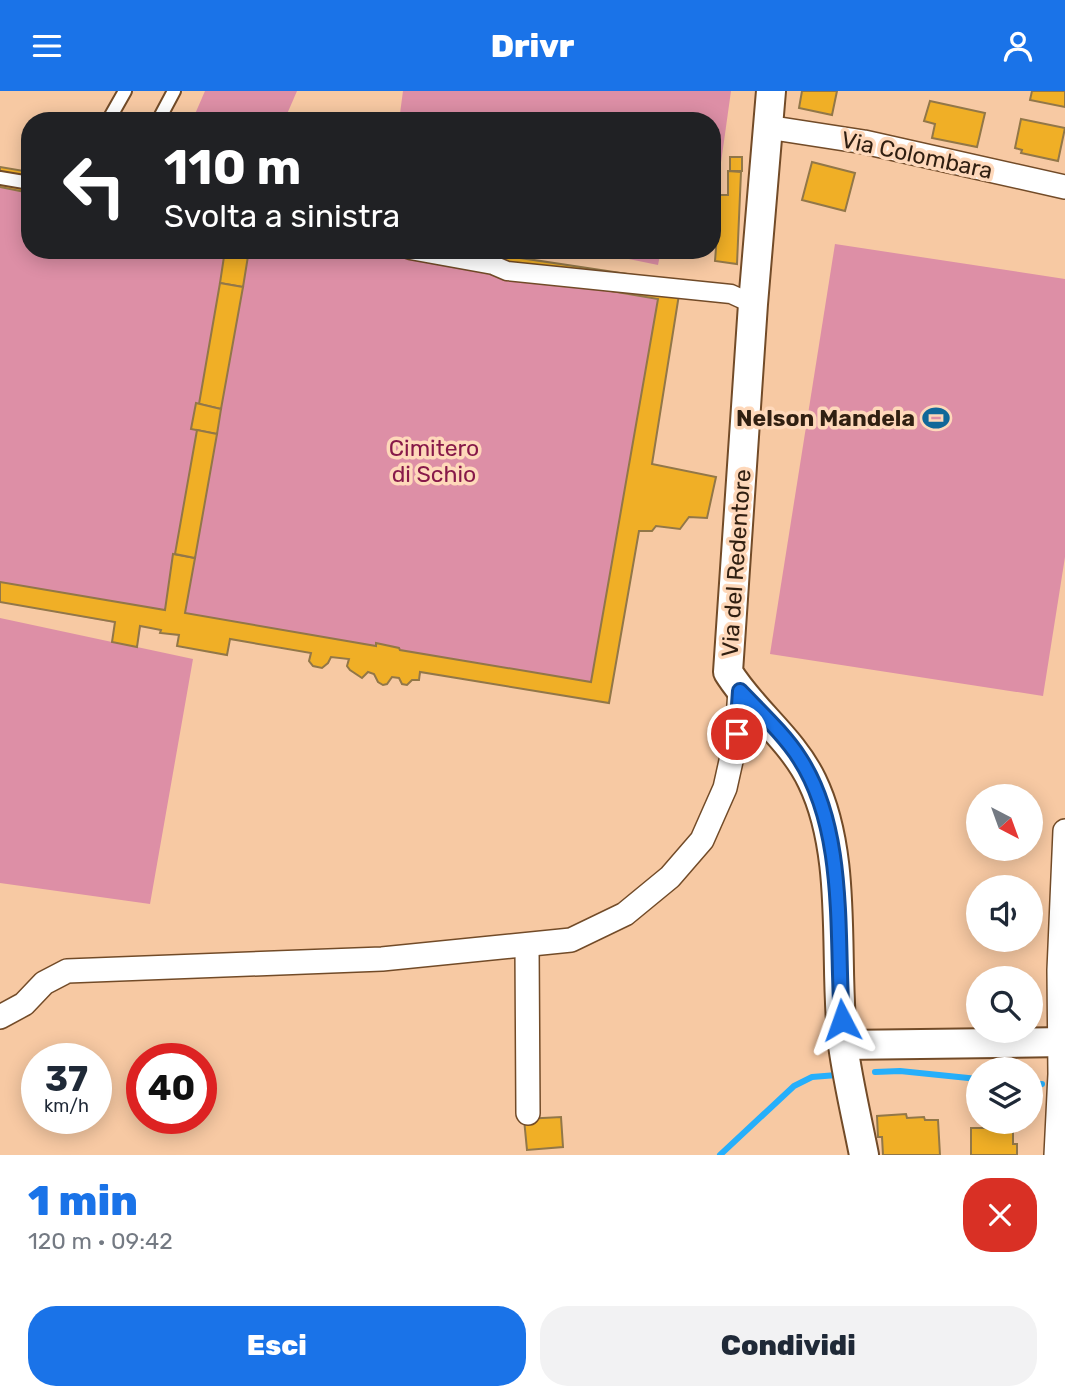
<!DOCTYPE html>
<html lang="it">
<meta charset="utf-8">
<style>
body{margin:0;font-family:Rubik,sans-serif;background:#f2f2f3;color:#1f2937;height:100vh;display:flex;flex-direction:column;font-size:26px;white-space:nowrap}
*{box-sizing:border-box;margin:0}
p{font-size:23px;color:#747a83}
.icon{flex:none;width:38px;height:38px;fill:none;stroke:currentColor;stroke-width:2;stroke-linecap:round;stroke-linejoin:round}
.map{position:relative;height:1064px;overflow:hidden}
.panel{display:flex;flex-direction:column;background:#fff;flex:1}
.panel>*{flex:none}
.guide{position:absolute;left:21px;top:21px;width:700px;height:147px;border-radius:28px;box-shadow:0 4px 18px #0003;background:#202124;color:#fff;overflow:hidden}
.needle{width:46px;rotate:139deg}
.controls{position:absolute;left:966px;top:693px;display:grid;gap:14px}
.controls a{display:grid;place-items:center;width:77px;height:77px;border-radius:50%;background:#fff;box-shadow:0 4px 18px #0003;font-size:35px}
.speed{position:absolute;left:21px;top:952px;display:flex;gap:14px;font-size:35px;font-weight:700;text-align:center}
.speed>*{display:grid;place-content:center;width:91px;height:91px;border-radius:50%;background:#fff;box-shadow:0 4px 18px #0003;line-height:1}
.speed small{font-size:18px;font-weight:400}
.speed .limit{border:10px solid #d22;background:#fff;color:#111}
.pin{position:absolute;display:grid;place-items:center;width:60px;height:60px;color:#fff;margin:-30px;border:4px solid #fff;border-radius:50%;box-shadow:0 2px 7px #0007}
.me{position:absolute;width:77px;margin:-38px;rotate:356deg;stroke-linejoin:round;filter:drop-shadow(0 0 5px #0008)}
.turn{display:flex;align-items:center;gap:24px;height:147px;padding:0 28px;font-size:32px}
.turn .icon{width:91px;height:91px;stroke-width:2.5}
.turn b{display:block;font-size:49px;line-height:60px}
.round{display:grid;place-items:center;flex:none;width:74px;height:74px;border-radius:28px;background:#f2f2f3}
.overview{display:flex;align-items:center;justify-content:space-between;height:119px;padding:0 28px}
h1{font-size:42px;font-weight:800;line-height:52px;color:#1a73e8}
.primary-button{display:flex;gap:14px;margin-top:auto;padding:14px 28px}
.primary-button a{flex:1;height:80px;border-radius:28px;background:#1a73e8;color:#fff;font-size:28px;font-weight:800;line-height:80px;text-align:center}
.primary-button a+a{background:#f2f2f3;color:#1f2937}
header{display:flex;justify-content:space-between;align-items:center;height:91px;padding:0 28px;background:#1a73e8;color:#fff;font-size:32px;font-weight:800}
.map>svg:first-child{display:block}
.green{fill:#dd8fa6}
.lines{fill:none;stroke-linecap:round;stroke-linejoin:round}
.stream{stroke:#26affb;stroke-width:6}
.building{fill:#f0af26;stroke:#927748;stroke-width:2}
.service-casing{stroke:#724b28;stroke-width:16}
.pedestrian-casing{stroke:#724b28;stroke-width:21}
.minor-casing{stroke:#724b28;stroke-width:26}
.tertiary-casing{stroke:#724b28;stroke-width:32}
.service{stroke:#fff;stroke-width:12}
.pedestrian{stroke:#fff;stroke-width:18}
.minor{stroke:#fff;stroke-width:23}
.tertiary{stroke:#fff;stroke-width:28}
.route-casing{stroke:#114b97;stroke-width:18}
.route{stroke:#1a73e8;stroke-width:12}
.labels{text-anchor:middle;dominant-baseline:central;stroke-width:7;stroke-linejoin:round;paint-order:stroke}
.street-label{font-size:23px;fill:#301f11;stroke:#fed8ba}
.poi-label{font-size:23px;font-weight:bold;fill:#301f11;stroke:#fed8ba;text-anchor:end}
.park-label{font-size:23px;fill:#871949;stroke:#fed8ba}
</style>
<header><svg class="icon" aria-label="menu" viewBox="0 0 24 24"><path d="M4 6h16M4 12h16M4 18h16"/></svg>Drivr<svg class="icon" aria-label="person" viewBox="0 0 24 24"><circle cx="12" cy="8" r="4"/><path d="M4 21q1-7 8-7t8 7"/></svg></header>
<div class="map">
<svg width="1065" height="1064" viewBox="0 0 1065 1064">
<rect width="100%" height="100%" fill="#f7c9a3"/>
<g class="green">
<polygon points="205,0 297,0 284,30 192,30"/>
<polygon points="403,0 731,0 718,93 712,92 712,30 399,30"/>
<polygon points="0,76 30,81 30,159 467,159 681,191 652,373 716,386 707,427 689,426 680,438 656,435 652,440 639,440 609,612 421,581 419,589 412,589 402,593 399,587 393,586 387,593 383,594 378,591 373,583 368,581 362,587 347,575 348,568 331,566 322,577 313,575 309,570 310,562 230,548 227,564 177,555 179,544 141,535 137,556 193,568 150,813 0,792 0,527 112,551 115,532 0,511"/>
<polygon points="835,153 1065,188 1065,466 1043,605 770,563"/>
<polygon points="585,159 661,159 658,174"/>
</g>
<g class="lines">
<g class="stream">
<polyline points="875,981 900,980 978,988"/>
<polyline points="1031,993 1042,993"/>
<polyline points="720,1064 794,995 812,986 837,984"/>
</g>
</g>
<g class="building">
<polygon points="802,0 837,0 832,24 799,17"/>
<polygon points="1032,0 1065,0 1065,16 1030,9"/>
<polygon points="930,10 985,22 977,56 932,47 935,33 924,30"/>
<polygon points="1021,28 1065,37 1058,70 1021,62 1022,59 1015,57"/>
<rect x="730" y="66" width="12" height="14"/>
<polygon points="812,71 855,82 845,120 802,109"/>
<polygon points="0,76 30,81 30,102 0,96"/>
<polygon points="728,80 741,81 737,173 715,170 720,104 728,104"/>
<polygon points="225,159 249,159 243,196 220,192"/>
<polygon points="370,159 467,159 681,191 652,373 716,386 707,427 689,426 680,438 656,435 652,440 639,440 609,612 420,581 419,589 412,589 407,594 402,593 399,587 392,586 387,593 383,594 378,591 374,583 368,581 362,587 350,579 347,575 349,568 331,566 328,572 322,577 313,575 309,570 311,562 230,548 227,564 177,555 179,544 160,542 161,539 140,535 137,556 112,551 115,531 0,511 0,491 165,519 173,463 195,467 185,522 376,555 376,552 399,557 400,559 591,591 658,208"/>
<polygon points="220,192 243,196 221,318 199,313"/>
<polygon points="196,312 221,318 217,343 191,338"/>
<polygon points="197,339 217,343 195,467 175,463"/>
<polygon points="906,1023 907,1027 924,1026 925,1029 938,1029 940,1064 883,1064 882,1046 878,1046 877,1025"/>
<polygon points="561,1026 563,1056 527,1059 524,1028"/>
<polygon points="971,1037 1013,1037 1013,1053 1017,1053 1017,1064 971,1064"/>
</g>
<g class="lines">
<defs>
<g id="service">
<polyline points="108,30 125,0"/>
<polyline points="158,30 174,0"/>
<polyline points="0,87 30,92"/>
</g>
<polyline id="pedestrian" points="410,159 493,174 507,180 731,203 753,213"/>
<g id="minor">
<polyline points="767,36 864,51 1065,96"/>
<polyline points="527,854 528,1022"/>
<polyline points="0,926 24,913 44,892 67,880 382,868 571,849 625,823 670,786 702,749 725,697 737,643 740,599"/>
<polyline points="1056,1064 1060,983 1059,879 1065,740"/>
</g>
<g id="tertiary">
<path d="M 771,0 L 753,213 L 728,581 C 752,620 792,648 812,690 C 849,766 833,871 843,954 C 848,991 857,1028 864,1064"/>
<polyline points="843,954 1065,951"/>
</g>
</defs>
<use href="#service" class="service-casing"/>
<use href="#pedestrian" class="pedestrian-casing"/>
<use href="#minor" class="minor-casing"/>
<use href="#tertiary" class="tertiary-casing"/>
<use href="#service" class="service"/>
<use href="#pedestrian" class="pedestrian"/>
<use href="#minor" class="minor"/>
<use href="#tertiary" class="tertiary"/>
</g>
<g class="lines">
<defs>
<path id="route" d="M 737,643 L 740,600 C 759,620 785,644 800,668 C 847,741 836,846 842,929"/>
</defs>
<use href="#route" class="route-casing"/>
<use href="#route" class="route"/>
</g>
<defs>
<symbol id="stadium-bare" viewBox="-9 -9 18 18"><path d="M0-5a6.5 5 0 1 0 0 10a6.5 5 0 1 0 0-10ZM-3.5-1.8h7v3.6h-7Z" fill="#116899" stroke="#fed8ba" stroke-width="2.5" paint-order="stroke"/></symbol>
</defs>
<g fill-rule="evenodd">
<use href="#stadium-bare" x="917" y="308" width="38" height="38"/>
</g>
<g class="labels">
<g class="street-label">
<text transform="translate(917 64) rotate(12)">Via Colombara</text>
<text transform="translate(736 472) rotate(-86)">Via del Redentore</text>
</g>
<g class="poi-label">
<text x="915" y="327">Nelson Mandela</text>
</g>
<g class="park-label">
<text x="434" y="357">Cimitero<tspan x="434" dy="26">di Schio</tspan></text>
</g>
</g>
</svg>
<div class="controls">
<a><svg class="needle" viewBox="-14 -14 28 28"><path d="M0-13l5 13h-10z" fill="#e53935"/><path d="M0 13l5-13h-10z" fill="#747a83"/></svg></a>
<a><svg class="icon" aria-label="sound" viewBox="0 0 24 24"><path d="M4 9h4l5-4v14l-5-4H4zM17 9q2 3 0 6"/></svg></a>
<a><svg class="icon" aria-label="search" viewBox="0 0 24 24"><circle cx="10" cy="10" r="6"/><path d="M15 15l6 6"/></svg></a>
<a><svg class="icon" aria-label="layers" viewBox="0 0 24 24"><path d="M12 4l9 5-9 5-9-5zM3 14l9 5 9-5"/></svg></a>
</div>
<div class="speed"><div>37<small>km/h</small></div><div class="limit">40</div></div>
<div class="pin" style="left:737px;top:643px;background:#d93025"><svg class="icon" aria-label="arrive" viewBox="0 0 24 24"><path d="M6 21V4h12l-3 4 3 4H6"/></svg></div>
<svg class="me" style="left:842px;top:929px" viewBox="-20 -20 40 40"><path d="M0-17L14 15 0 8-14 15z" fill="#1a73e8" stroke="#fff" stroke-width="4"/></svg>
<div class="guide">
<div class="turn"><svg class="icon" aria-label="left" viewBox="0 0 24 24"><path d="M17 20v-9H6M10 6l-5 5 5 5"/></svg><div><b>110 m</b>Svolta a sinistra</div></div>
</div>
</div>
<section class="panel">
<div class="overview"><div><h1>1 min</h1><p>120 m · 09:42</p></div><a class="round" style="background:#d93025;color:#fff"><svg class="icon" aria-label="close" viewBox="0 0 24 24"><path d="M6 6l12 12M18 6L6 18"/></svg></a></div>
<div class="primary-button"><a>Esci</a><a>Condividi</a></div>
</section>
